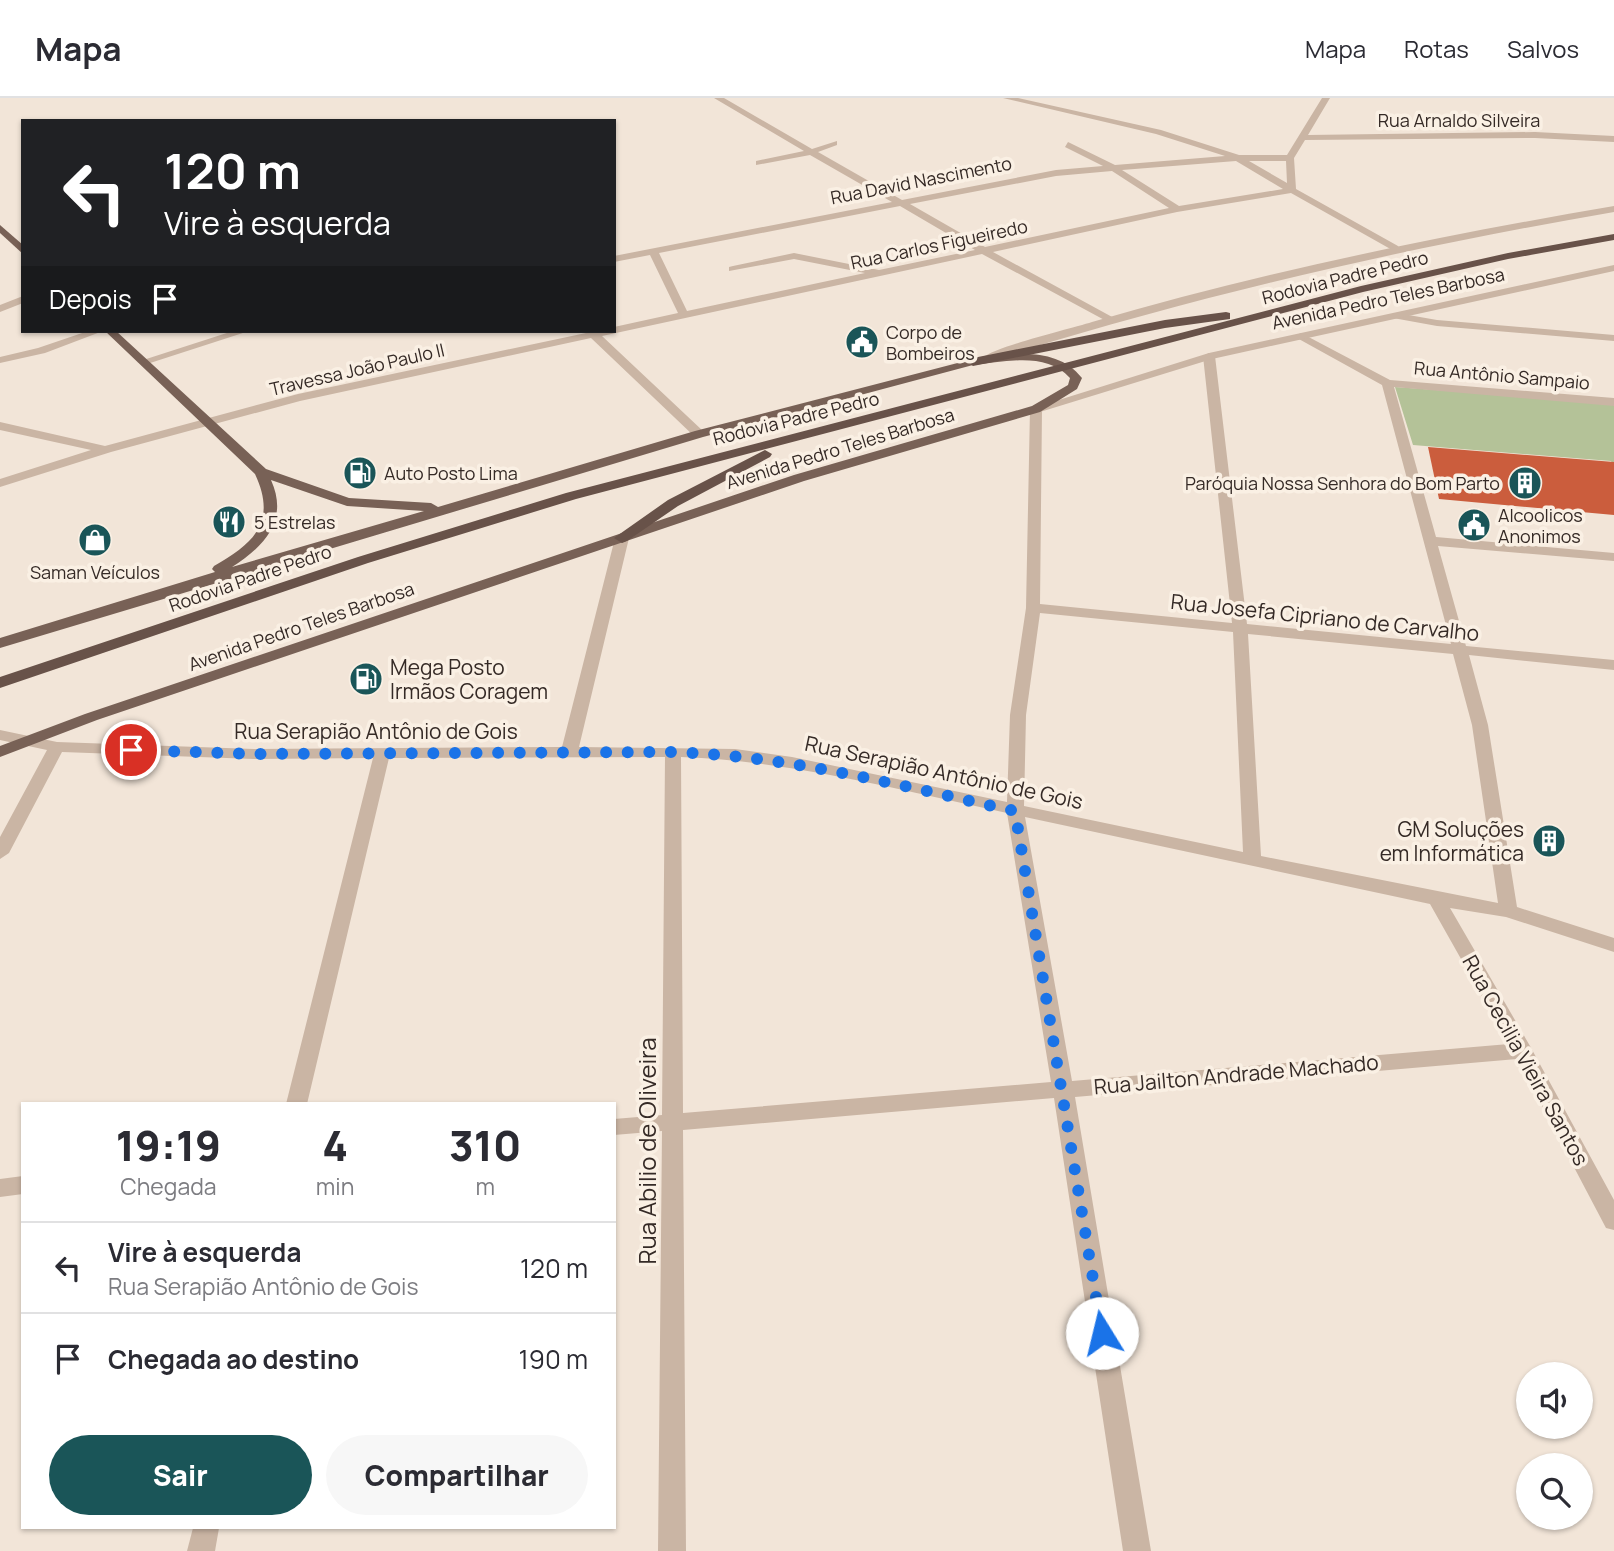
<!DOCTYPE html>
<html lang="pt">
<meta charset="utf-8">
<style>
body{margin:0;font-family:Manrope,sans-serif;background:#f7f7f7;color:#2b2b33;height:100vh;display:flex;flex-direction:column;font-size:26px;white-space:nowrap}
*{box-sizing:border-box;margin:0}
p{font-size:23px;color:#7c7c81}
.icon{flex:none;width:38px;height:38px;fill:none;stroke:currentColor;stroke-width:2;stroke-linecap:round;stroke-linejoin:round}
.map{position:relative;flex:1;overflow:hidden}
.side{position:absolute;left:21px;top:1004px;width:595px;height:427px;display:flex;flex-direction:column;background:#fff;border-radius:0px;box-shadow:0 2px 5px #0004}
.side>*{flex:none}
.hud{position:absolute;left:21px;top:21px;width:595px;height:214px;border-radius:0px;box-shadow:0 2px 5px #0004;background:#202124;color:#fff;overflow:hidden}
.controls{position:absolute;left:1516px;top:1264px;display:grid;gap:14px}
.controls a{display:grid;place-items:center;width:77px;height:77px;border-radius:50%;background:#fff;box-shadow:0 2px 5px #0004;font-size:35px}
.pin{position:absolute;display:grid;place-items:center;width:60px;height:60px;color:#fff;margin:-30px;border:4px solid #fff;border-radius:50%;box-shadow:0 2px 7px #0007}
.me{position:absolute;width:77px;margin:-38px;rotate:351deg;stroke-linejoin:round;filter:drop-shadow(0 0 5px #0008)}
.turn{display:flex;align-items:center;gap:24px;height:147px;padding:0 28px;font-size:32px}
.turn .icon{width:91px;height:91px;stroke-width:2.5}
.turn b{display:block;font-size:49px;line-height:60px}
.then{display:flex;align-items:center;height:66px;padding:0 28px;background:#0003;gap:14px;font-size:26px}
.eta{display:flex;justify-content:space-evenly;align-items:center;height:119px;text-align:center}
.eta b{font-size:42px;font-weight:800;line-height:49px}
.button{display:flex;gap:14px;margin-top:auto;padding:14px 28px}
.button a{flex:1;height:80px;border-radius:42px;background:#1a5558;color:#fff;font-size:28px;font-weight:800;line-height:80px;text-align:center}
.button a+a{background:#f7f7f7;color:#2b2b33}
ul{padding:0;list-style:none}
li{display:flex;align-items:center;gap:21px;height:91px;padding:0 28px;border-top:2px solid #e1e1e2}
li div{flex:1}
li b{display:block;font-size:26px}
li em{font-style:normal}
header{display:flex;align-items:center;gap:42px;box-sizing:border-box;height:98px;padding:0 35px;background:#fff;border-bottom:2px solid #e1e1e2}
header strong{font-size:33px}
nav{display:flex;gap:38px;margin-inline-start:auto;font-size:24px}
.map>svg:first-child{display:block}
.green{fill:#b4c298}
.building{fill:#cb5d3d}
.lines{fill:none;stroke-linecap:round;stroke-linejoin:round}
.minor{fill:#cab5a4;fill-rule:evenodd}
.tertiary{fill:#cab5a4;fill-rule:evenodd}
.primary{fill:#786156;fill-rule:evenodd}
.trunk{fill:#685249;fill-rule:evenodd}
.route{stroke:#1a73e8;stroke-width:12;stroke-dasharray:0 21.6}
.labels{text-anchor:middle;dominant-baseline:central;stroke-width:7;stroke-linejoin:round;paint-order:stroke}
.far-street-label{font-size:18px;fill:#352a26;stroke:#faf0e4}
.far-poi-label{font-size:18px;fill:#352a26;stroke:#faf0e4;text-anchor:start}
.street-label{font-size:21px;fill:#352a26;stroke:#faf0e4}
.poi-label{font-size:21px;fill:#352a26;stroke:#faf0e4;text-anchor:start}
.near-street-label{font-size:24px;fill:#352a26;stroke:#faf0e4}
</style>
<header>
<strong>Mapa</strong>
<nav><a>Mapa</a><a>Rotas</a><a>Salvos</a></nav>
</header>
<div class="map">
<svg width="1614" height="1453" viewBox="0 0 1614 1453">
<rect width="100%" height="100%" fill="#f2e5d8"/>
<polygon class="green" points="1395,289 1614,305 1614,368 1611,363 1413,347"/>
<polygon class="building" points="1428,349 1614,364 1614,417 1439,401"/>
<g class="lines">
<g class="minor">
<path d="M 714,0 L 724,0 L 812,51 L 837,43 L 837,47 L 818,54 L 902,102 L 1056,72 L 1103,68 L 1065,49 L 1068,44 L 1115,67 L 1225,58 L 1156,36 L 1003,0 L 1018,0 L 1161,32 L 1239,57 L 1287,57 L 1322,0 L 1330,0 L 1308,37 L 1535,34 L 1614,38 L 1614,44 L 1535,40 L 1305,42 L 1294,60 L 1296,91 L 1398,148 L 1399,150 L 1394,153 L 1291,95 L 1177,114 L 993,154 L 1114,220 L 1114,224 L 1110,225 L 982,156 L 602,238 L 703,333 L 703,339 L 695,339 L 591,240 L 300,303 L 111,354 L 0,389 L 0,381 L 91,352 L 0,332 L 0,324 L 105,348 L 298,296 L 586,235 L 585,233 L 614,233 L 614,229 L 678,215 L 650,157 L 614,164 L 614,158 L 892,104 L 810,57 L 756,67 L 756,63 L 804,53 ZM 1236,63 L 1283,91 L 1179,108 L 1122,72 ZM 1249,63 L 1286,63 L 1287,85 ZM 1112,73 L 1169,110 L 985,149 L 910,106 L 1056,78 ZM 900,108 L 975,152 L 879,172 L 794,155 L 733,168 L 729,169 L 729,173 L 794,161 L 865,175 L 687,213 L 659,155 Z"/>
<polygon points="23,198 23,205 0,214 0,207"/>
<polygon points="1397,215 1437,222 1614,237 1614,243 1437,228 1393,220 1392,218"/>
<polygon points="88,233 103,233 45,255 0,265 0,259 38,250"/>
<polygon points="233,233 249,233 147,266 137,264"/>
<path d="M 1301,235 L 1390,282 L 1614,300 L 1614,308 L 1394,289 L 1436,439 L 1614,455 L 1614,463 L 1438,448 L 1466,548 L 1614,562 L 1614,572 L 1469,557 L 1488,627 L 1517,809 L 1614,840 L 1614,854 L 1506,819 L 1450,810 L 1530,948 L 1614,1102 L 1614,1132 L 1606,1130 L 1517,961 L 1075,999 L 1151,1453 L 1123,1453 L 1054,1000 L 683,1032 L 686,1453 L 658,1453 L 662,1033 L 614,1037 L 614,1021 L 662,1017 L 665,659 L 389,660 L 307,1006 L 286,1006 L 373,660 L 254,661 L 62,654 L 9,755 L 0,761 L 0,739 L 47,652 L 0,642 L 0,632 L 57,644 L 254,651 L 562,649 L 615,440 L 622,436 L 629,440 L 579,649 L 735,651 L 792,659 L 1007,704 L 1010,617 L 1026,510 L 1030,311 L 1036,307 L 1042,311 L 1040,506 L 1232,525 L 1203,258 L 1209,255 L 1215,258 L 1247,526 L 1451,546 L 1382,287 L 1297,240 L 1295,238 ZM 1040,515 L 1233,534 L 1243,754 L 1024,708 L 1026,617 ZM 1248,536 L 1453,556 L 1472,627 L 1498,805 L 1261,758 ZM 681,659 C 792,663 899,692 1007,715 L 1051,984 L 683,1015 ZM 1025,719 L 1430,806 L 1509,946 L 1072,983 Z"/>
<polygon points="23,1078 23,1096 0,1099 0,1081"/>
<polygon points="193,1430 219,1430 215,1453 187,1453"/>
</g>
<g class="tertiary">
<path d="M 1614,108 L 1614,114 C 1403,150 1196,198 992,262 L 982,260 C 997,248 1070,231 1092,224 C 1264,174 1438,138 1614,108 Z"/>
<polygon points="1614,167 1614,173 1212,261 1040,314 1030,311 1209,255"/>
</g>
<g class="primary">
<polygon points="0,127 23,147 23,156 0,135"/>
<path d="M 105,233 L 116,233 L 266,371 L 349,400 L 431,405 L 438,409 L 695,333 L 973,261 C 1010,256 1056,247 1082,280 L 1077,291 L 1040,314 L 804,383 L 97,622 L 0,659 L 0,648 L 85,616 L 794,377 L 1032,308 L 1068,287 L 1070,280 C 1046,253 1005,264 973,267 L 703,339 L 0,550 L 0,540 L 215,474 L 212,471 L 214,468 C 255,445 277,423 255,376 ZM 271,382 L 347,408 L 424,413 L 232,469 C 265,448 289,422 271,382 Z"/>
</g>
<g class="trunk">
<polygon points="1614,136 1614,142 1508,161 1363,194 576,401 368,465 0,590 0,579 358,459 566,395 1361,188 1508,155"/>
<polygon points="1226,214 1230,215 1230,221 1165,230 973,268 967,264 973,260 1165,222"/>
<polygon points="765,352 772,356 770,359 678,408 627,443 622,445 614,440 668,402"/>
</g>
</g>
<g class="lines">
<path class="route" d="M 131,652 L 254,656 L 673,654 C 790,658 901,688 1015,713 L 1102,1235"/>
</g>
<defs>
<symbol id="civic-disc" viewBox="-11 -11 22 22"><circle r="9.5" fill="#1a5558" stroke="#faf0e4"/><path d="M-.6-6.5H3V-4.5H.6V-3L4-1V1h2V6H-6V1h2V-1L-.6-3ZM-1.2 2.5V6h2.4V2.5Z" fill="#fff"/></symbol>
<symbol id="fuel-disc" viewBox="-11 -11 22 22"><circle r="9.5" fill="#1a5558" stroke="#faf0e4"/><path d="M-5.5-6h7V0h2V4h1.3V-2.5L3-4.5l.8-.8L6-3V5H2.5V1h-1V6h-7ZM-4.2-4.7v3.2H.2V-4.7Z" fill="#fff"/></symbol>
<symbol id="building-disc" viewBox="-11 -11 22 22"><circle r="9.5" fill="#1a5558" stroke="#faf0e4"/><path d="M-4-6H4V6H1V3H-1V6H-4ZM-2.5-4.3h1.7v1.8h-1.7ZM.8-4.3h1.7v1.8H.8ZM-2.5-1h1.7V.8h-1.7ZM.8-1h1.7V.8H.8Z" fill="#fff"/></symbol>
<symbol id="restaurant-disc" viewBox="-11 -11 22 22"><circle r="9.5" fill="#1a5558" stroke="#faf0e4"/><path d="M-5-6h1v4h1v-4h1v4h1v-4h1v5L-1.5 .5V6h-2V.5L-5-1ZM5-6V6H3V1.5H1.5Q1.5-4 5-6Z" fill="#fff"/></symbol>
<symbol id="shop-disc" viewBox="-11 -11 22 22"><circle r="9.5" fill="#1a5558" stroke="#faf0e4"/><path d="M-5-2.5h2.3a2.7 3.5 0 0 1 5.4 0H5L5.5 6h-11ZM-1.5-2.5h3a1.5 2.3 0 0 0-3 0Z" fill="#fff"/></symbol>
</defs>
<g fill-rule="evenodd">
<use href="#civic-disc" x="843" y="225" width="38" height="38"/>
<use href="#fuel-disc" x="341" y="356" width="38" height="38"/>
<use href="#building-disc" x="1506" y="366" width="38" height="38"/>
<use href="#restaurant-disc" x="210" y="405" width="38" height="38"/>
<use href="#civic-disc" x="1455" y="408" width="38" height="38"/>
<use href="#shop-disc" x="76" y="423" width="38" height="38"/>
<use href="#fuel-disc" x="347" y="562" width="38" height="38"/>
<use href="#building-disc" x="1530" y="724" width="38" height="38"/>
</g>
<g class="labels">
<g class="far-street-label">
<text x="1459" y="22">Rua Arnaldo Silveira</text>
<text transform="translate(921 82) rotate(-11)">Rua David Nascimento</text>
<text transform="translate(939 146) rotate(-12)">Rua Carlos Figueiredo</text>
<text transform="translate(1345 179) rotate(-14)">Rodovia Padre Pedro</text>
<text transform="translate(1388 200) rotate(-12)">Avenida Pedro Teles Barbosa</text>
<text transform="translate(357 271) rotate(-13)">Travessa João Paulo II</text>
<text transform="translate(1502 277) rotate(5)">Rua Antônio Sampaio</text>
<text transform="translate(796 320) rotate(-14)">Rodovia Padre Pedro</text>
<text transform="translate(840 350) rotate(-17)">Avenida Pedro Teles Barbosa</text>
<text transform="translate(250 480) rotate(-19)">Rodovia Padre Pedro</text>
<text transform="translate(301 528) rotate(-19)">Avenida Pedro Teles Barbosa</text>
</g>
<g class="far-poi-label">
<text x="886" y="234">Corpo de<tspan x="886" dy="21">Bombeiros</tspan></text>
<text x="384" y="375">Auto Posto Lima</text>
<text x="1500" y="385" text-anchor="end">Paróquia Nossa Senhora do Bom Parto</text>
<text x="1498" y="417">Alcoolicos<tspan x="1498" dy="21">Anonimos</tspan></text>
<text x="254" y="424">5 Estrelas</text>
<text x="95" y="474" text-anchor="middle">Saman Veículos</text>
</g>
<g class="street-label">
<text transform="translate(1325 519) rotate(6)">Rua Josefa Cipriano de Carvalho</text>
<text x="376" y="633">Rua Serapião Antônio de Gois</text>
<text transform="translate(944 674) rotate(12)">Rua Serapião Antônio de Gois</text>
<text transform="translate(1526 962) rotate(61)">Rua Cecilia Vieira Santos</text>
<text transform="translate(1236 976) rotate(-5)">Rua Jailton Andrade Machado</text>
</g>
<g class="poi-label">
<text x="390" y="569">Mega Posto<tspan x="390" dy="24">Irmãos Coragem</tspan></text>
<text x="1524" y="731" text-anchor="end">GM Soluções<tspan x="1524" dy="24">em Informática</tspan></text>
</g>
<g class="near-street-label">
<text transform="translate(646 1053) rotate(-90)">Rua Abilio de Oliveira</text>
</g>
</g>
</svg>
<div class="controls">
<a><svg class="icon" aria-label="sound" viewBox="0 0 24 24"><path d="M4 9h4l5-4v14l-5-4H4zM17 9q2 3 0 6"/></svg></a>
<a><svg class="icon" aria-label="search" viewBox="0 0 24 24"><circle cx="10" cy="10" r="6"/><path d="M15 15l6 6"/></svg></a>
</div>
<div class="pin" style="left:131px;top:652px;background:#d93025"><svg class="icon" aria-label="arrive" viewBox="0 0 24 24"><path d="M6 21V4h12l-3 4 3 4H6"/></svg></div>
<svg class="me" style="left:1102px;top:1235px" viewBox="-20 -20 40 40"><circle r="19" fill="#fff"/><path d="M0-13L10 11 0 6-10 11z" fill="#1a73e8"/></svg>
<div class="hud">
<div class="turn"><svg class="icon" aria-label="left" viewBox="0 0 24 24"><path d="M17 20v-9H6M10 6l-5 5 5 5"/></svg><div><b>120 m</b>Vire à esquerda</div></div>
<div class="then">Depois<svg class="icon" aria-label="arrive" viewBox="0 0 24 24"><path d="M6 21V4h12l-3 4 3 4H6"/></svg></div>
</div>
<section class="side">
<div class="eta">
<div><b>19:19</b><p>Chegada</p></div>
<div><b>4</b><p>min</p></div>
<div><b>310</b><p>m</p></div>
</div>
<ul>
<li><svg class="icon" aria-label="left" viewBox="0 0 24 24"><path d="M17 20v-9H6M10 6l-5 5 5 5"/></svg><div><b>Vire à esquerda</b><p>Rua Serapião Antônio de Gois</p></div><em>120 m</em></li>
<li><svg class="icon" aria-label="arrive" viewBox="0 0 24 24"><path d="M6 21V4h12l-3 4 3 4H6"/></svg><div><b>Chegada ao destino</b></div><em>190 m</em></li>
</ul>
<div class="button"><a>Sair</a><a>Compartilhar</a></div>
</section>
</div>
